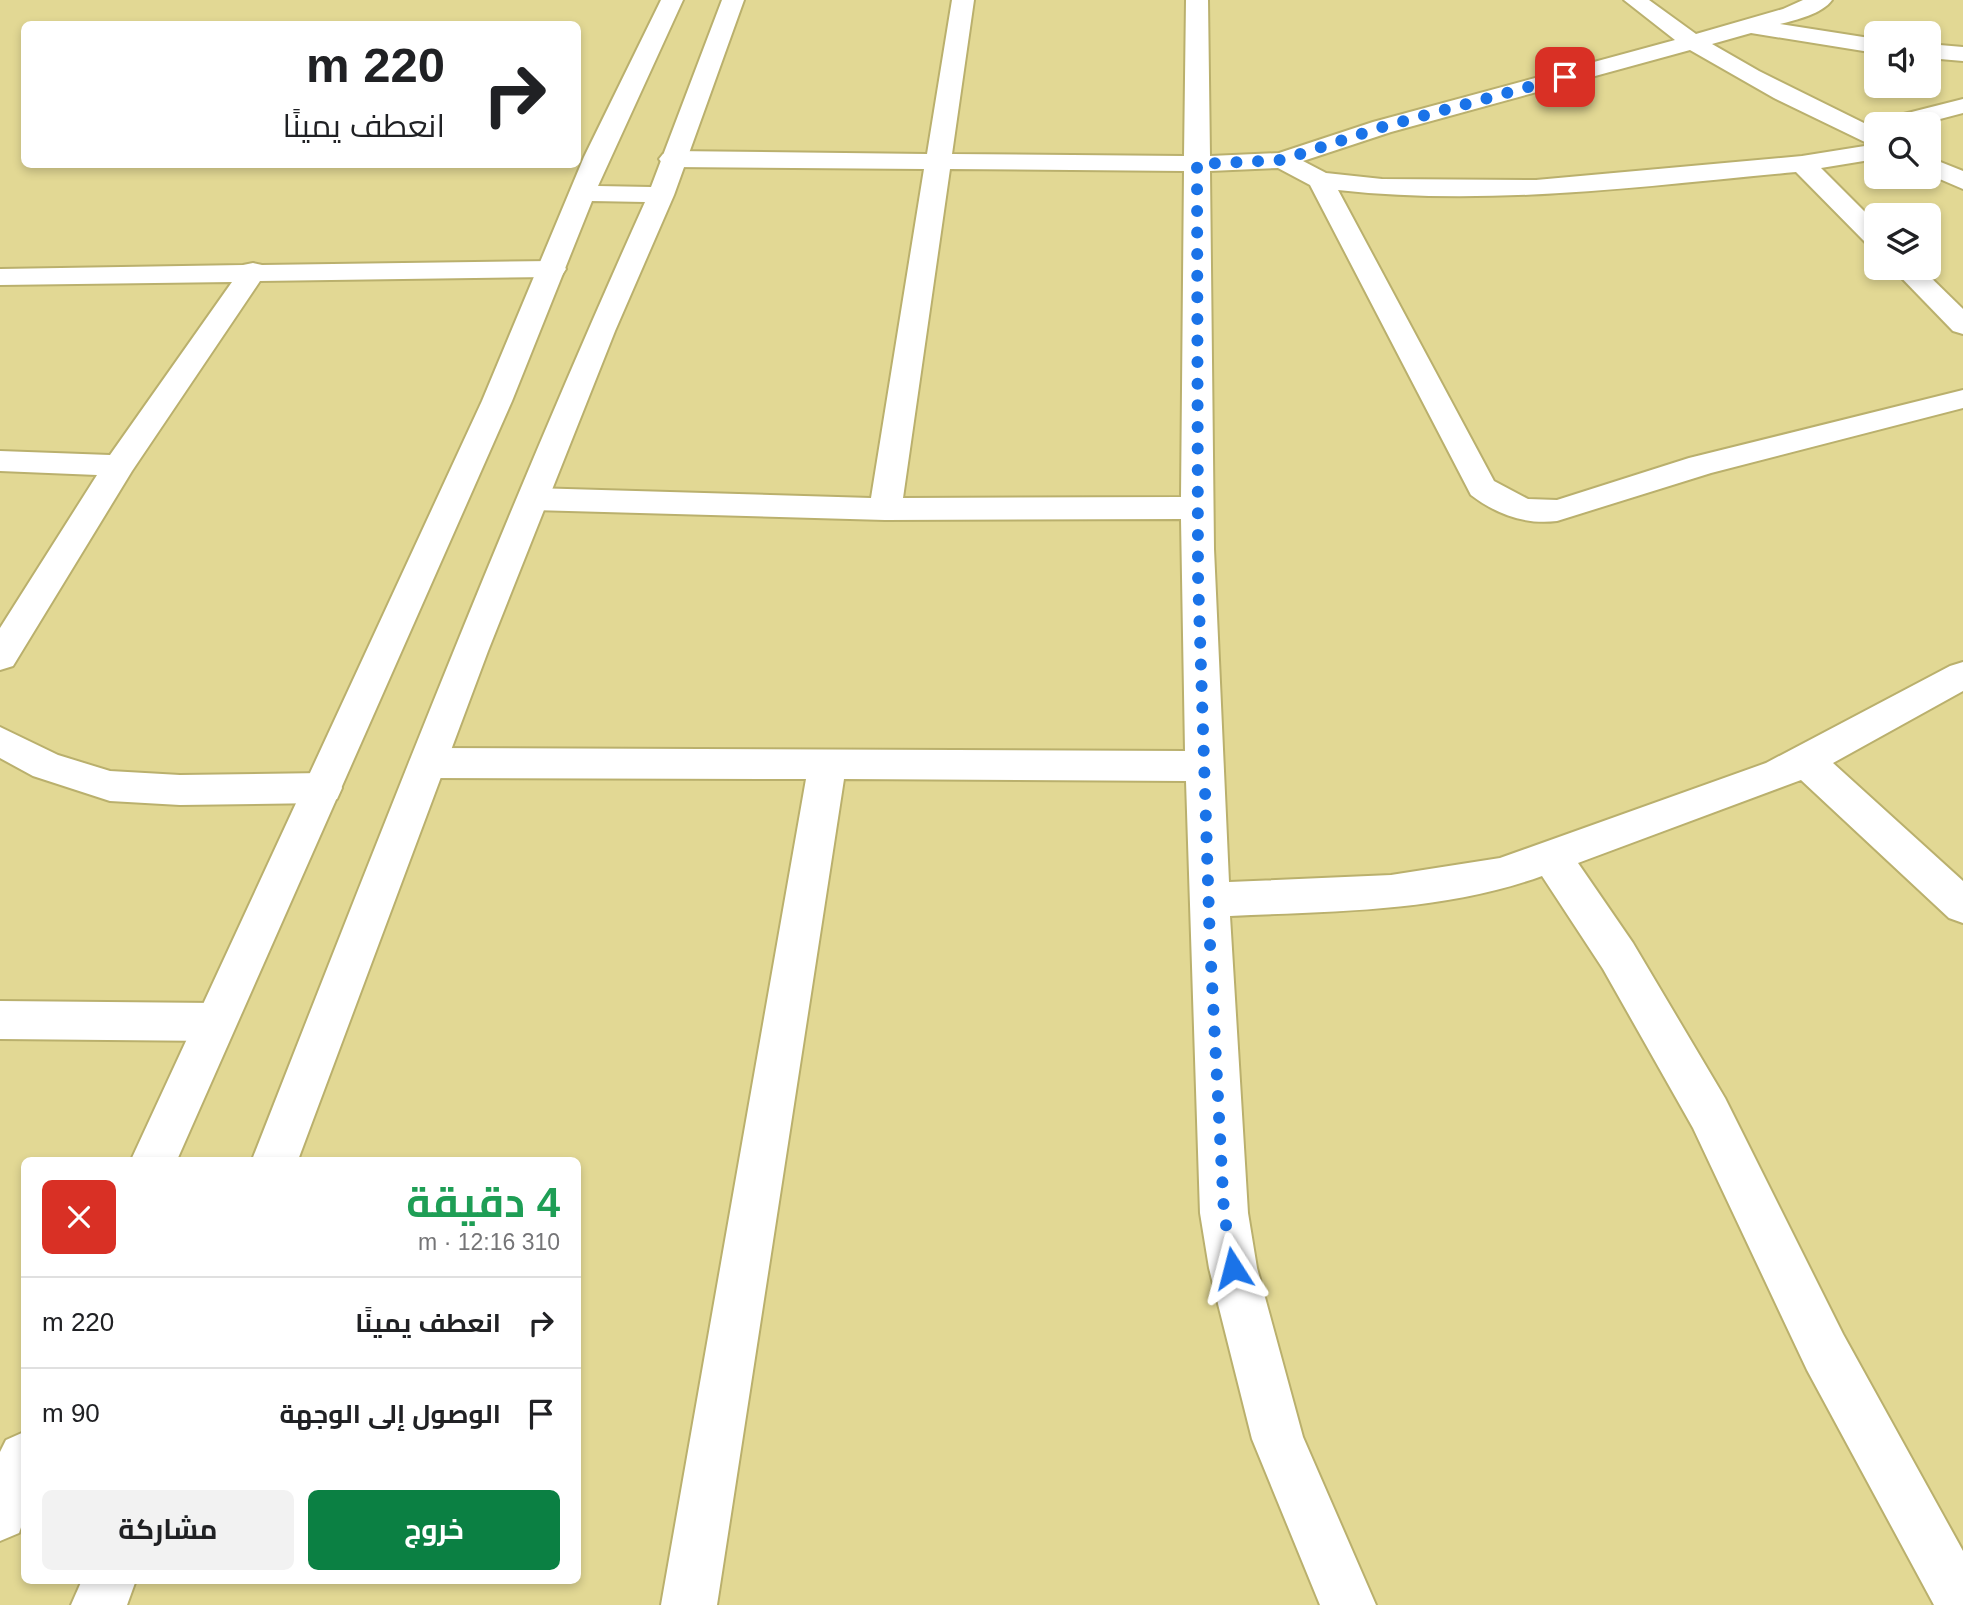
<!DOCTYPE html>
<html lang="ar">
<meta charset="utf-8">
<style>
body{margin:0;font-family:Arial,Cairo,sans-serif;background:#f2f2f2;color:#202124;direction:rtl;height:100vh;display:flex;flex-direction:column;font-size:26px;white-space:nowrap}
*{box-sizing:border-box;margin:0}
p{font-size:23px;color:#757577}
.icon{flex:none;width:38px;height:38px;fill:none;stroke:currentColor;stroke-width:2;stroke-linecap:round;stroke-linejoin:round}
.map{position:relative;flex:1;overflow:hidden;direction:ltr}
.side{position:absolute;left:21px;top:1157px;width:560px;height:427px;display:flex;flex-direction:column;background:#fff;border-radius:10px;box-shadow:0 4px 10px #0003;direction:rtl}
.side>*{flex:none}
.banner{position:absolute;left:21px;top:21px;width:560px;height:147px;border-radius:10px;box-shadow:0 4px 10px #0003;direction:rtl;background:#fff;color:#202124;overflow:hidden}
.controls{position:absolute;left:1864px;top:21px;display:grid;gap:14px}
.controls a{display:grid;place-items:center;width:77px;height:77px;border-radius:10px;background:#fff;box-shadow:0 4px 10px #0003;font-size:35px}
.pin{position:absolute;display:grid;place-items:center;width:60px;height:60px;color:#fff;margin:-30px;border-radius:14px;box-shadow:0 4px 10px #0006}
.me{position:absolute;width:77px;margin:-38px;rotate:351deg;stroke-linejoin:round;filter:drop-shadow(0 0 5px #0008)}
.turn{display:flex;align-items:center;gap:24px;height:147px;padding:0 21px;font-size:32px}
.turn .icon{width:91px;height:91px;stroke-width:2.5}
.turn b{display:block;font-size:49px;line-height:60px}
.round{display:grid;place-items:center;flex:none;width:74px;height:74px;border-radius:10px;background:#f2f2f2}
.headline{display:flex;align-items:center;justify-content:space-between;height:119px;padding:0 21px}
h1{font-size:42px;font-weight:700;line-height:52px;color:#1e9e55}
.button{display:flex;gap:14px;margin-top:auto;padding:14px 21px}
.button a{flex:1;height:80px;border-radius:10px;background:#0b8043;color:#fff;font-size:28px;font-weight:700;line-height:80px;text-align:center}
.button a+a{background:#f2f2f2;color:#202124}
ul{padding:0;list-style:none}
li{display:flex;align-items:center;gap:21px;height:91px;padding:0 21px;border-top:2px solid #e0e0e0}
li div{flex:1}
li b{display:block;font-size:26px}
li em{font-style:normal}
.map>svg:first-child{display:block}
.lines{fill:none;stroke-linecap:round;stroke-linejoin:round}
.minor-casing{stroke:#bab06d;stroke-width:4}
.tertiary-casing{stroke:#bab06d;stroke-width:4}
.minor{fill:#fff;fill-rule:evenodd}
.tertiary{fill:#fff;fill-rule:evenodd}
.route{stroke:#1a73e8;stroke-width:12;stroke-dasharray:0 21.6}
</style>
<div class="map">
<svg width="1963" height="1605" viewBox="0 0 1963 1605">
<rect width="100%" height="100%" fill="#e2d894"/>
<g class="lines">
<defs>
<g id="minor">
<path d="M 952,0 L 974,0 L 952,154 L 1184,156 L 1186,0 L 1208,0 L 1210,156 L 1279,153 L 1373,122 L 1675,40 L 1624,0 L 1649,0 L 1696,34 L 1783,9 L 1803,0 L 1832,0 C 1822,14 1796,20 1780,24 L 1876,39 L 1876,53 L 1751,33 L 1712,44 L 1759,71 L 1876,129 L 1876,159 L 1821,168 L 1876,223 L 1876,246 L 1867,244 L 1796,172 C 1644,186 1490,207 1338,190 L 1494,481 L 1528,499 L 1557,500 L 1689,458 L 1963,390 L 1963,408 L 1711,473 L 1557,521 C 1525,525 1496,514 1471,495 L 1310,185 L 1278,168 L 1210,171 L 1214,549 L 1229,882 L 1391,875 L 1500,858 L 1766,763 L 1950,666 L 1963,662 L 1963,691 L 1833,763 L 1963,881 L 1963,923 L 1949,918 L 1801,780 L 1578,863 L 1633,943 L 1725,1098 L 1843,1334 L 1963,1551 L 1963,1605 L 1934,1605 L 1807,1370 L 1693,1128 L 1603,969 L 1542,876 C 1443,912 1335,911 1230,916 L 1248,1213 L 1257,1268 L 1303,1437 L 1376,1605 L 1320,1605 L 1252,1439 L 1209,1268 L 1200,1213 L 1186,781 L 844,779 L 717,1605 L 661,1605 L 806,779 L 428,778 L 415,773 L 409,763 L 415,753 L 428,748 L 1185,751 L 1181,519 L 885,520 L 533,510 L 522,507 L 517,499 L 522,491 L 533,488 L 871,498 L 924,169 L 672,167 L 663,164 L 659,159 L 663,154 L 672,151 L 927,154 ZM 1690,50 L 1774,98 L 1871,145 L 1802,156 L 1536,180 L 1382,179 L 1326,173 L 1303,161 L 1391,132 ZM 950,169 L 1184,171 L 1181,497 L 903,498 Z"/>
<polygon points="1928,44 1963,47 1963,61 1928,58"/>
<polygon points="1963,99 1963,113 1921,124 1881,124 1884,119"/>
<polygon points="1928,157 1963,171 1963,189 1928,174"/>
<polygon points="552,261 562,263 566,269 562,275 552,277 260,281 132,471 13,666 0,670 0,628 97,475 0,471 0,451 110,455 232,282 0,285 0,269 243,265 253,263 262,265"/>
<polygon points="1892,268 1921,268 1963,309 1963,334 1953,331"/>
<polygon points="0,727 58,755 110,771 180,775 323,773 337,777 342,788 337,799 323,803 180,805 110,801 33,776 0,758"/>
<polygon points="0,1001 215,1003 230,1008 237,1022 230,1036 215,1041 0,1039"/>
</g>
<g id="tertiary">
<path d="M 661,0 L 683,0 L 598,186 L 651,187 L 722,0 L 744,0 L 674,195 L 615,331 L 488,651 L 298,1160 L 252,1160 C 378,839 503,517 645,202 L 592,201 L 512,401 L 177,1160 L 131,1160 L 482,401 L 584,157 Z"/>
<polygon points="24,1432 24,1519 19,1533 0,1541 0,1452 6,1440"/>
<polygon points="82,1580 136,1580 127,1605 71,1605"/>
</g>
</defs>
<use href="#minor" class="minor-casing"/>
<use href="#tertiary" class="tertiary-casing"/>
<use href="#minor" class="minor"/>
<use href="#tertiary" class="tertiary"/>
</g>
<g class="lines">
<polyline class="route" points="1233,1268 1224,1213 1210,944 1198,576 1197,164 1282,160 1382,127 1565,77"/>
</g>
</svg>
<div class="controls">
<a><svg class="icon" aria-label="sound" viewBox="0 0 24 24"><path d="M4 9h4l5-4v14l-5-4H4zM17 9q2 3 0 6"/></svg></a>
<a><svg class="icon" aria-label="search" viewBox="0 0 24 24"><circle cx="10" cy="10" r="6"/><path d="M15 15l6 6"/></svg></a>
<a><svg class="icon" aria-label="layers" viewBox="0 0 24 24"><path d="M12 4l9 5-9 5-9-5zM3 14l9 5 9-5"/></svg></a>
</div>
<div class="pin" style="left:1565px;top:77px;background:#d93025"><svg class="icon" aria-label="arrive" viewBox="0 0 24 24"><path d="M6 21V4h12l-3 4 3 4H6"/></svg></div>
<svg class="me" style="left:1233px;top:1268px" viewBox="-20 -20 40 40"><path d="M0-17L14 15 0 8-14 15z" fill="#1a73e8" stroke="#fff" stroke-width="4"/></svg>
<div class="banner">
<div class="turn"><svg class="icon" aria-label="right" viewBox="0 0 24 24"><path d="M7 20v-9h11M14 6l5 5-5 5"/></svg><div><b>220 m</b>انعطف يمينًا</div></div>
</div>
<section class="side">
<div class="headline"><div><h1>4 دقيقة</h1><p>310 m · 12:16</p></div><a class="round" style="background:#d93025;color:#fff"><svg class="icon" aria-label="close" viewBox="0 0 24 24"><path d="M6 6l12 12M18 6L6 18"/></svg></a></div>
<ul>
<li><svg class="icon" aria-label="right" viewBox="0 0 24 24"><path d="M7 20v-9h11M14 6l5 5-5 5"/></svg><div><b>انعطف يمينًا</b></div><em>220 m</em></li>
<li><svg class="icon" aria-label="arrive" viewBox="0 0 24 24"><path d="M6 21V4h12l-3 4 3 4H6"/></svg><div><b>الوصول إلى الوجهة</b></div><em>90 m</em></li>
</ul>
<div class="button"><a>خروج</a><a>مشاركة</a></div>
</section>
</div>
